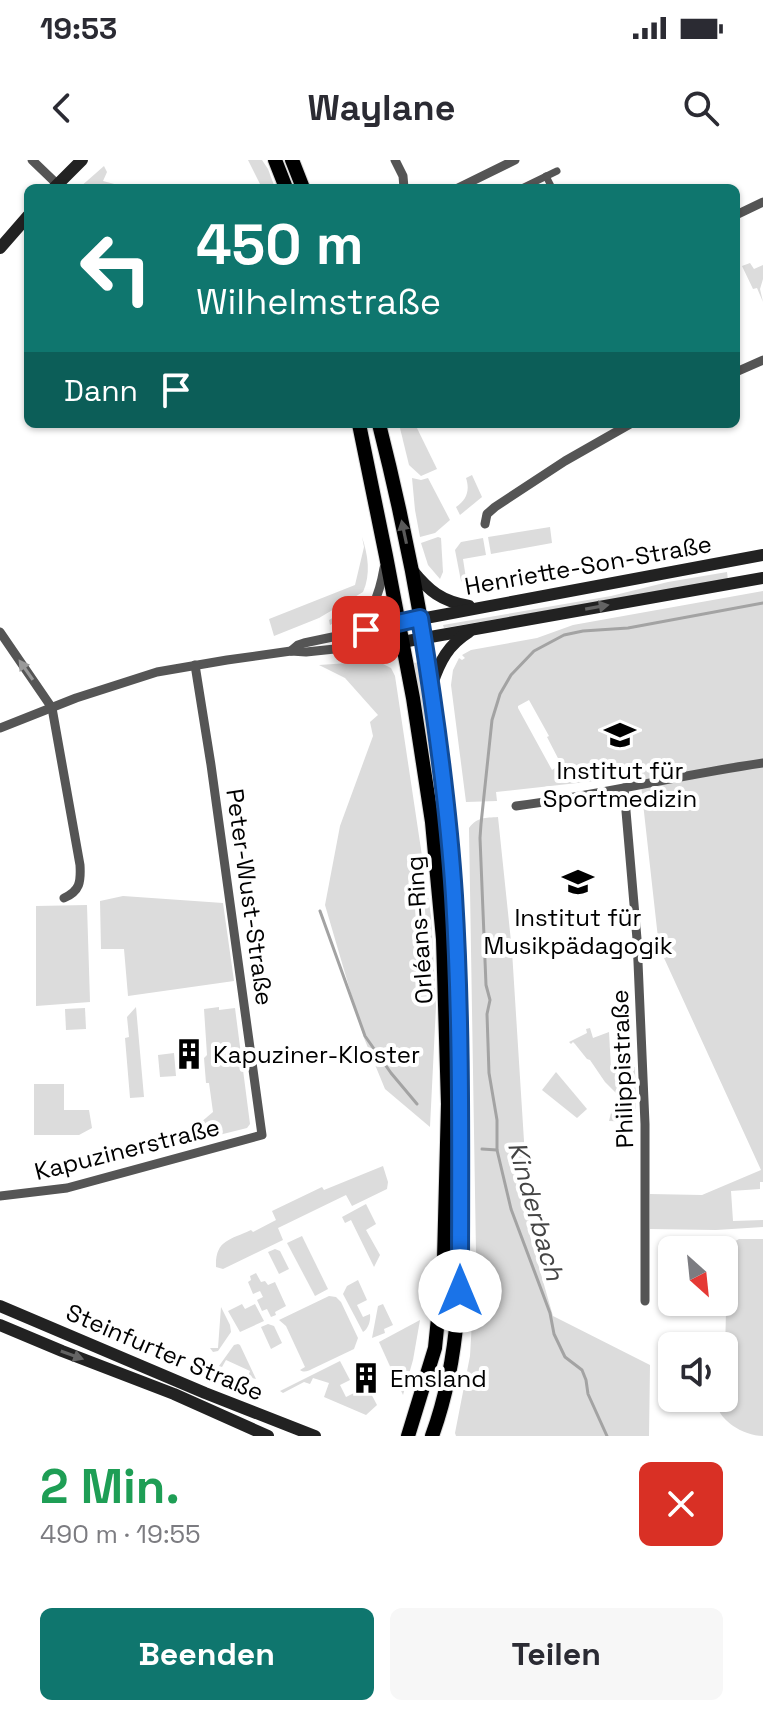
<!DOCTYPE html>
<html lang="de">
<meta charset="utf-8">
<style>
body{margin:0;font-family:"Space Grotesk",sans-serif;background:#f7f7f7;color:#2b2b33;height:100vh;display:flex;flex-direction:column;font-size:30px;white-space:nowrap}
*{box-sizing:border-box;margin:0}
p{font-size:26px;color:#7c7c81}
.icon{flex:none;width:44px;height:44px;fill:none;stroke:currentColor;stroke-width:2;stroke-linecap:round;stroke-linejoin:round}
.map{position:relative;height:1276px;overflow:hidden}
.details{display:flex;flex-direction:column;background:#fff;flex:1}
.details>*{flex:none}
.banner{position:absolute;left:24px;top:24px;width:716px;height:244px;border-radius:12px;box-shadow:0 2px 6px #0004;background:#0f766e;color:#fff;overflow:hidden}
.needle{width:52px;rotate:153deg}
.tools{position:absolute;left:658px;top:1076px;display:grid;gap:16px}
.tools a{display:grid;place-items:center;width:80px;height:80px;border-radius:12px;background:#fff;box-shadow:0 2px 6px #0004;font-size:40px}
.pin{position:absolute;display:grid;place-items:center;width:68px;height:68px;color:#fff;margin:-34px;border-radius:16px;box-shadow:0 4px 12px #0006}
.me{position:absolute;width:88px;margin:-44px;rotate:0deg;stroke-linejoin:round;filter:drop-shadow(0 0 6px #0008)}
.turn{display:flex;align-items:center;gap:28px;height:168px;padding:0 40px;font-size:36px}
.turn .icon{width:104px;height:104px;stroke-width:2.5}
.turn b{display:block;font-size:56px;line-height:68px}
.then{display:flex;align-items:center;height:76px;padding:0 40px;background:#0003;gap:16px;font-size:30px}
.round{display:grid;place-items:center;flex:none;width:84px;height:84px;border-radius:12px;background:#f7f7f7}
.summary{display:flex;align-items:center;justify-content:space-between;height:136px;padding:0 40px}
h1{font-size:48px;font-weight:700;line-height:60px;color:#1e9e55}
.action{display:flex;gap:16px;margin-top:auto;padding:16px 40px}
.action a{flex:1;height:92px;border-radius:12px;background:#0f766e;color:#fff;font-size:32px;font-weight:700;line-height:92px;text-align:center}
.action a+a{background:#f7f7f7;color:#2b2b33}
.status{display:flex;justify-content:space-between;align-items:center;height:56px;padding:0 40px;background:#fff;direction:ltr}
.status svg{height:22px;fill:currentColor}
header{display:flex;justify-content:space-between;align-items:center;height:104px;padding:0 40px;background:#fff;font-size:36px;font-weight:700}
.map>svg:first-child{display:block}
.green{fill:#dcdcdc;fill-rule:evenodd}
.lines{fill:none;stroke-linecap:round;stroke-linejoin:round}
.stream{stroke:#a3a3a3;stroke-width:3}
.primary-casing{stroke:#dbdbdb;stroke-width:16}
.pedestrian{stroke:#555;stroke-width:7}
.minor{stroke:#555;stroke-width:9}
.secondary{stroke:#222;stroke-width:12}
.primary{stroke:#000;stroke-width:14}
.oneway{fill:#595959}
.oneway2{fill:#646464}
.oneway3{fill:#999}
.route-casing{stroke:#114b97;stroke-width:20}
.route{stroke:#1a73e8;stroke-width:14}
.labels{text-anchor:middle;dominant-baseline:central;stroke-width:8;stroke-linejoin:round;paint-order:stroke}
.street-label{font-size:24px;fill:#000;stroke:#fff}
.poi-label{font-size:24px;fill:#000;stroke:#fff}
.water-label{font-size:26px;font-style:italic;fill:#444;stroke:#fff}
</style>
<div class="status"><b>19:53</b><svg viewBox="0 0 49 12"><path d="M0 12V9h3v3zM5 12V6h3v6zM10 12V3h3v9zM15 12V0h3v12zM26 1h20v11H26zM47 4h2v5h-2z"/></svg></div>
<header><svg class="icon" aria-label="back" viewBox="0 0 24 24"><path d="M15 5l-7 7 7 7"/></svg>Waylane<svg class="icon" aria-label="search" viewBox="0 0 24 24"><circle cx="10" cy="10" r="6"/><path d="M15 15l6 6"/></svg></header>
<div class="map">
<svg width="763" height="1276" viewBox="0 0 763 1276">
<rect width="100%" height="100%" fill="#fff"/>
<g class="green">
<polygon points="248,0 262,0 268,9 275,28 262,28"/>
<polygon points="104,6 107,12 103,21 118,25 123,24 125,28 79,28"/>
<polygon points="750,103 754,109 763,105 763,119 760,129 763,142 757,128 753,129 742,106"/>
<polygon points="399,264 415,264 437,309 421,316 409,305"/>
<path d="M 472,315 L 482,337 L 460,355 L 456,347 C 467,340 470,330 466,318 Z"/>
<polygon points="412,318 421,320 428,318 450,360 435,373 420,377 415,350"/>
<polygon points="550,367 552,383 491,394 488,377"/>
<path d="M 362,377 C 368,395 371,414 363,432 L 319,458 L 274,476 L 269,459 L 355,425 L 364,387 Z"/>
<polygon points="438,377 441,378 443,412 440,419 428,405 421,383"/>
<polygon points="483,378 486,395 463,399 467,425 461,421 455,390 461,382"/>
<polygon points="727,412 728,420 444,468 443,465 611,436 668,422"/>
<path d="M 763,431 L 763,1022 L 760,1022 L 760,1029 L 731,1031 L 733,1061 L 763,1060 L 763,1067 L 716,1070 L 650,1069 L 650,1034 L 702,1035 L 761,1010 L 659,787 L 640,616 L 496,632 L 497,641 L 466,642 L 451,525 L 453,510 L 459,498 L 462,500 L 465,498 L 462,495 L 471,490 L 537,478 L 573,465 ZM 529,540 L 549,576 L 547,577 L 561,604 L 552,610 L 518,548 L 518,546 Z"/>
<polygon points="356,445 364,449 353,462 341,466 339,460 330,465 329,460"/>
<polygon points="377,501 391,508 395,516 431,756 436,846 430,967 385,929 364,878 325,745 340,666 373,576 370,562 378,555 345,518 319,505"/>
<polygon points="418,502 427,558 433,575 438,617 452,788 411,504"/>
<path d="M 498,657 L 512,791 L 530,1076 L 553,1156 L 650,1205 L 649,1276 L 456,1276 L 455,1273 L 470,1196 L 476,1093 L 469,668 C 477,657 485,658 498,657 Z"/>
<polygon points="123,736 223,743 234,821 128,836 124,789 101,789 100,741"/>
<polygon points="87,745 90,842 36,846 36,746"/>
<polygon points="136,847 144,937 130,938 125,878 129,877 127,857"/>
<polygon points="219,847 219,850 235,848 250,964 247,968 215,976 200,963 213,952 209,923 206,923 204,898 207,895 204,849"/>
<polygon points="85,848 86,869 66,870 65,849"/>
<polygon points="590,868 593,878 609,872 611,908 635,907 636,949 624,950 624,958 633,958 633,962 609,961 611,953 623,940 605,922 590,900 587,899 575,884 573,882 571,884 569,882 587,873 586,869"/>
<polygon points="174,893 176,916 160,917 158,895"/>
<polygon points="452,909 455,1112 449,1174 447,1122"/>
<polygon points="556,912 587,949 577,958 542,930"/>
<polygon points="34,924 64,924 64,950 89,950 92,968 79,975 34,975"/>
<path d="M 383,1006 L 388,1022 L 387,1029 L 352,1046 L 346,1035 L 278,1068 L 283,1080 L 223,1109 L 216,1107 C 215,1080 230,1080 251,1070 L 253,1072 L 276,1060 L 272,1051 L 322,1027 L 324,1030 Z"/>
<polygon points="366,1044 376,1064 366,1070 380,1095 374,1107 351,1060 345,1063 342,1057"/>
<polygon points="302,1076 328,1129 315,1136 287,1083"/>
<path d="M 739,1079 L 763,1079 L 763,1276 C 743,1276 715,1259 716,1238 L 724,1238 L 727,1106 L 724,1105 L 724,1090 L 730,1084 Z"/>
<polygon points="275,1089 280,1091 289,1109 279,1114 268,1092"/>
<polygon points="256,1113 261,1122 265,1121 268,1125 275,1122 286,1146 275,1152 276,1155 271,1157 267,1149 262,1151 257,1140 263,1137 260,1131 253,1134 248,1122 251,1120 250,1116"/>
<path d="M 358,1120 L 367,1140 L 357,1145 L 363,1157 L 370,1154 C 371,1161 368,1169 363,1172 L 343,1134 L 347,1126 Z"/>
<path d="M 329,1136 L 336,1137 L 341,1142 L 358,1178 L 354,1189 L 312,1209 C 308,1211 304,1213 300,1210 L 305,1207 L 286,1166 L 279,1160 Z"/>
<polygon points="242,1144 245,1149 255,1144 264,1161 240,1172 228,1151"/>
<polygon points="383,1144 393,1165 384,1169 385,1173 372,1178 378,1146"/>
<polygon points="221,1147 230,1165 231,1172 218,1191 213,1192 210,1188 218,1188"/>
<polygon points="420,1160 413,1200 403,1235 379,1182"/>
<polygon points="268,1164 274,1166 282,1183 271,1189 261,1167"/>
<polygon points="238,1184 240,1185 256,1219 248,1217 250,1211 226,1200 222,1207 219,1206 234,1185"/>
<polygon points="340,1201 350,1220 340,1225 346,1237 360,1230 362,1226 366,1224 377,1245 366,1255 324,1237 329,1223 313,1218 310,1224 304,1222 283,1233 280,1231"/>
</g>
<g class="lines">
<g class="stream">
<polyline points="320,751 365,876 391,913 417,944"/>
<polyline points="482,989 497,990"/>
<polyline points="607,1276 588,1234 586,1220 582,1210 565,1197 554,1174 550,1153 511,1049 497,990 497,960 489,913 487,854 490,840 486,825 480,678 481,664 492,560 500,534 511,515 534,491 564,475 583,471 628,468 763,443"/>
</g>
<defs>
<g id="primary">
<polyline points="275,0 286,28"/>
<polyline points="292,0 303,28"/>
<polyline points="359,264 386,396 413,538 432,662 443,779 448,944 444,1099 435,1188 408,1276"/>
<path d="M 379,264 C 415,406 440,552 451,699 C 459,795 460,892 460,989 C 460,1086 466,1183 432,1276"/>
</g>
</defs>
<use href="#primary" class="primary-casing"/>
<g class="pedestrian">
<polyline points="546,16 552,28"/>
<polyline points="522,28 557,11"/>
</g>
<g class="minor">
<polyline points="32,0 58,25"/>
<polyline points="395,0 403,16 404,28"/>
<polyline points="458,28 515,0"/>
<polyline points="736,55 763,42"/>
<polyline points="736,212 763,200"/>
<polyline points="485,364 487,354 495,347 565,301 630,264"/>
<path d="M 0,472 L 52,548 L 80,705 C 81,722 80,731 64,738"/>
<path d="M 347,472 C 372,455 379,437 384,408"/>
<polyline points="291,491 298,485 304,483 399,463"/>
<polyline points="0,568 76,538 157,512 227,500 291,491 306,492 402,482"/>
<polyline points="624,628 637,779 645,964 645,1141"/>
<path d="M 516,646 C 599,635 680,615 763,603"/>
<polyline points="0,1036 67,1028 262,975 211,605 195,505"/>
</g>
<g class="secondary">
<polyline points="54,28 82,0"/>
<polyline points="0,88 28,56"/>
<path d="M 412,410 C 429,431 441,441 469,446"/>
<polyline points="399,463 763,395"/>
<polyline points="402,482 763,418"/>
<path d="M 432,524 C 440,501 448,485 469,472"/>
<polyline points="0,1146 205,1233 315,1276"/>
<polyline points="0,1165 62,1191 174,1234 268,1276"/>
</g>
<use href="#primary" class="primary"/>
</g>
<defs><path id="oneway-solid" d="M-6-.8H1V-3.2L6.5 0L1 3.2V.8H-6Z" transform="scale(2)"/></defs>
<use class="oneway" href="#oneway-solid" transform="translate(404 372) rotate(-102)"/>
<g class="oneway2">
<use href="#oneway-solid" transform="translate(597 447) rotate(-10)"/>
<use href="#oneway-solid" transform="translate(72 1195) rotate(20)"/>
</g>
<use class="oneway3" href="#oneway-solid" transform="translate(26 510) rotate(-125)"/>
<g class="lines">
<defs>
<path id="route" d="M 366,470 L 420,458 C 435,550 448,642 454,736 C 462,868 460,999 460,1131"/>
</defs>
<use href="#route" class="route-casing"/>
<use href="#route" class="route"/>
</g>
<defs>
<symbol id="university-bare" viewBox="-9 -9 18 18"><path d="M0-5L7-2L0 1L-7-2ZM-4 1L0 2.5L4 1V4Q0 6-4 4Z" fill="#000" stroke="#fff" stroke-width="2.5" paint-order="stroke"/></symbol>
<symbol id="building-bare" viewBox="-9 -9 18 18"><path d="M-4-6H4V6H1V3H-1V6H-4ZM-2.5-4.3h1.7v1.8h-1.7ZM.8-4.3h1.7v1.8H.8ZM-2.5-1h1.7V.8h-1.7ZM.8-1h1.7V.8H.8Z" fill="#000" stroke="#fff" stroke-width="2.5" paint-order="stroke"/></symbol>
</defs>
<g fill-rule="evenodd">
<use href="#university-bare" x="598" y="553" width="44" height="44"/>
<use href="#university-bare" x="556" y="700" width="44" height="44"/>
<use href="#building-bare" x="167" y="872" width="44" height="44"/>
<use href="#building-bare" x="344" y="1196" width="44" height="44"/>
</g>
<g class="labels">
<g class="street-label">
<text transform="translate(588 405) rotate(-10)">Henriette-Son-Straße</text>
<text transform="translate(250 737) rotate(82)">Peter-Wust-Straße</text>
<text transform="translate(419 770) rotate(-94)">Orléans-Ring</text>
<text transform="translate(622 909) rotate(-92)">Philippistraße</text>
<text transform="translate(127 989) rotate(-14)">Kapuzinerstraße</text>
<text transform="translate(165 1192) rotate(23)">Steinfurter Straße</text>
</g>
<g class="poi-label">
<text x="620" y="610">Institut für<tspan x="620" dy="28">Sportmedizin</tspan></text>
<text x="578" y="757">Institut für<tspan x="578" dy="28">Musikpädagogik</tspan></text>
<text x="213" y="894" text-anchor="start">Kapuziner-Kloster</text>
<text x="390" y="1218" text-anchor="start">Emsland</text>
</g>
<g class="water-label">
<text transform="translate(536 1051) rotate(74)">Kinderbach</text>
</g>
</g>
</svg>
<div class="tools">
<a><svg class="needle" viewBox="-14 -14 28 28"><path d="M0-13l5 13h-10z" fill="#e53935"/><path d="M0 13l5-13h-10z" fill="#7c7c81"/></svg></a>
<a><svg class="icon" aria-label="sound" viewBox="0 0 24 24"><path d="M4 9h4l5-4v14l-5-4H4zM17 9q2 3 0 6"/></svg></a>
</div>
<div class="pin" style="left:366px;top:470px;background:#d93025"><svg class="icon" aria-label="arrive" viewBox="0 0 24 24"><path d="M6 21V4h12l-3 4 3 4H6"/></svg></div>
<svg class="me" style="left:460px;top:1131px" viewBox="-20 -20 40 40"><circle r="19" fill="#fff"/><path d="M0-13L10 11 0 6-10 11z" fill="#1a73e8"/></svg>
<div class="banner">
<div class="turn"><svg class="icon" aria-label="left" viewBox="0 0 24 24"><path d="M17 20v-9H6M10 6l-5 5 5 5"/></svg><div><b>450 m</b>Wilhelmstraße</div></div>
<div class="then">Dann<svg class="icon" aria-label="arrive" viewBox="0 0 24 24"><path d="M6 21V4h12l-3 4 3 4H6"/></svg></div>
</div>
</div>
<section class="details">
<div class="summary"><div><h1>2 Min.</h1><p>490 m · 19:55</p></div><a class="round" style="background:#d93025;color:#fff"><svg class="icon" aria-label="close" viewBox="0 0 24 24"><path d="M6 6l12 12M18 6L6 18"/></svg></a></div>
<div class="action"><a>Beenden</a><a>Teilen</a></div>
</section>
